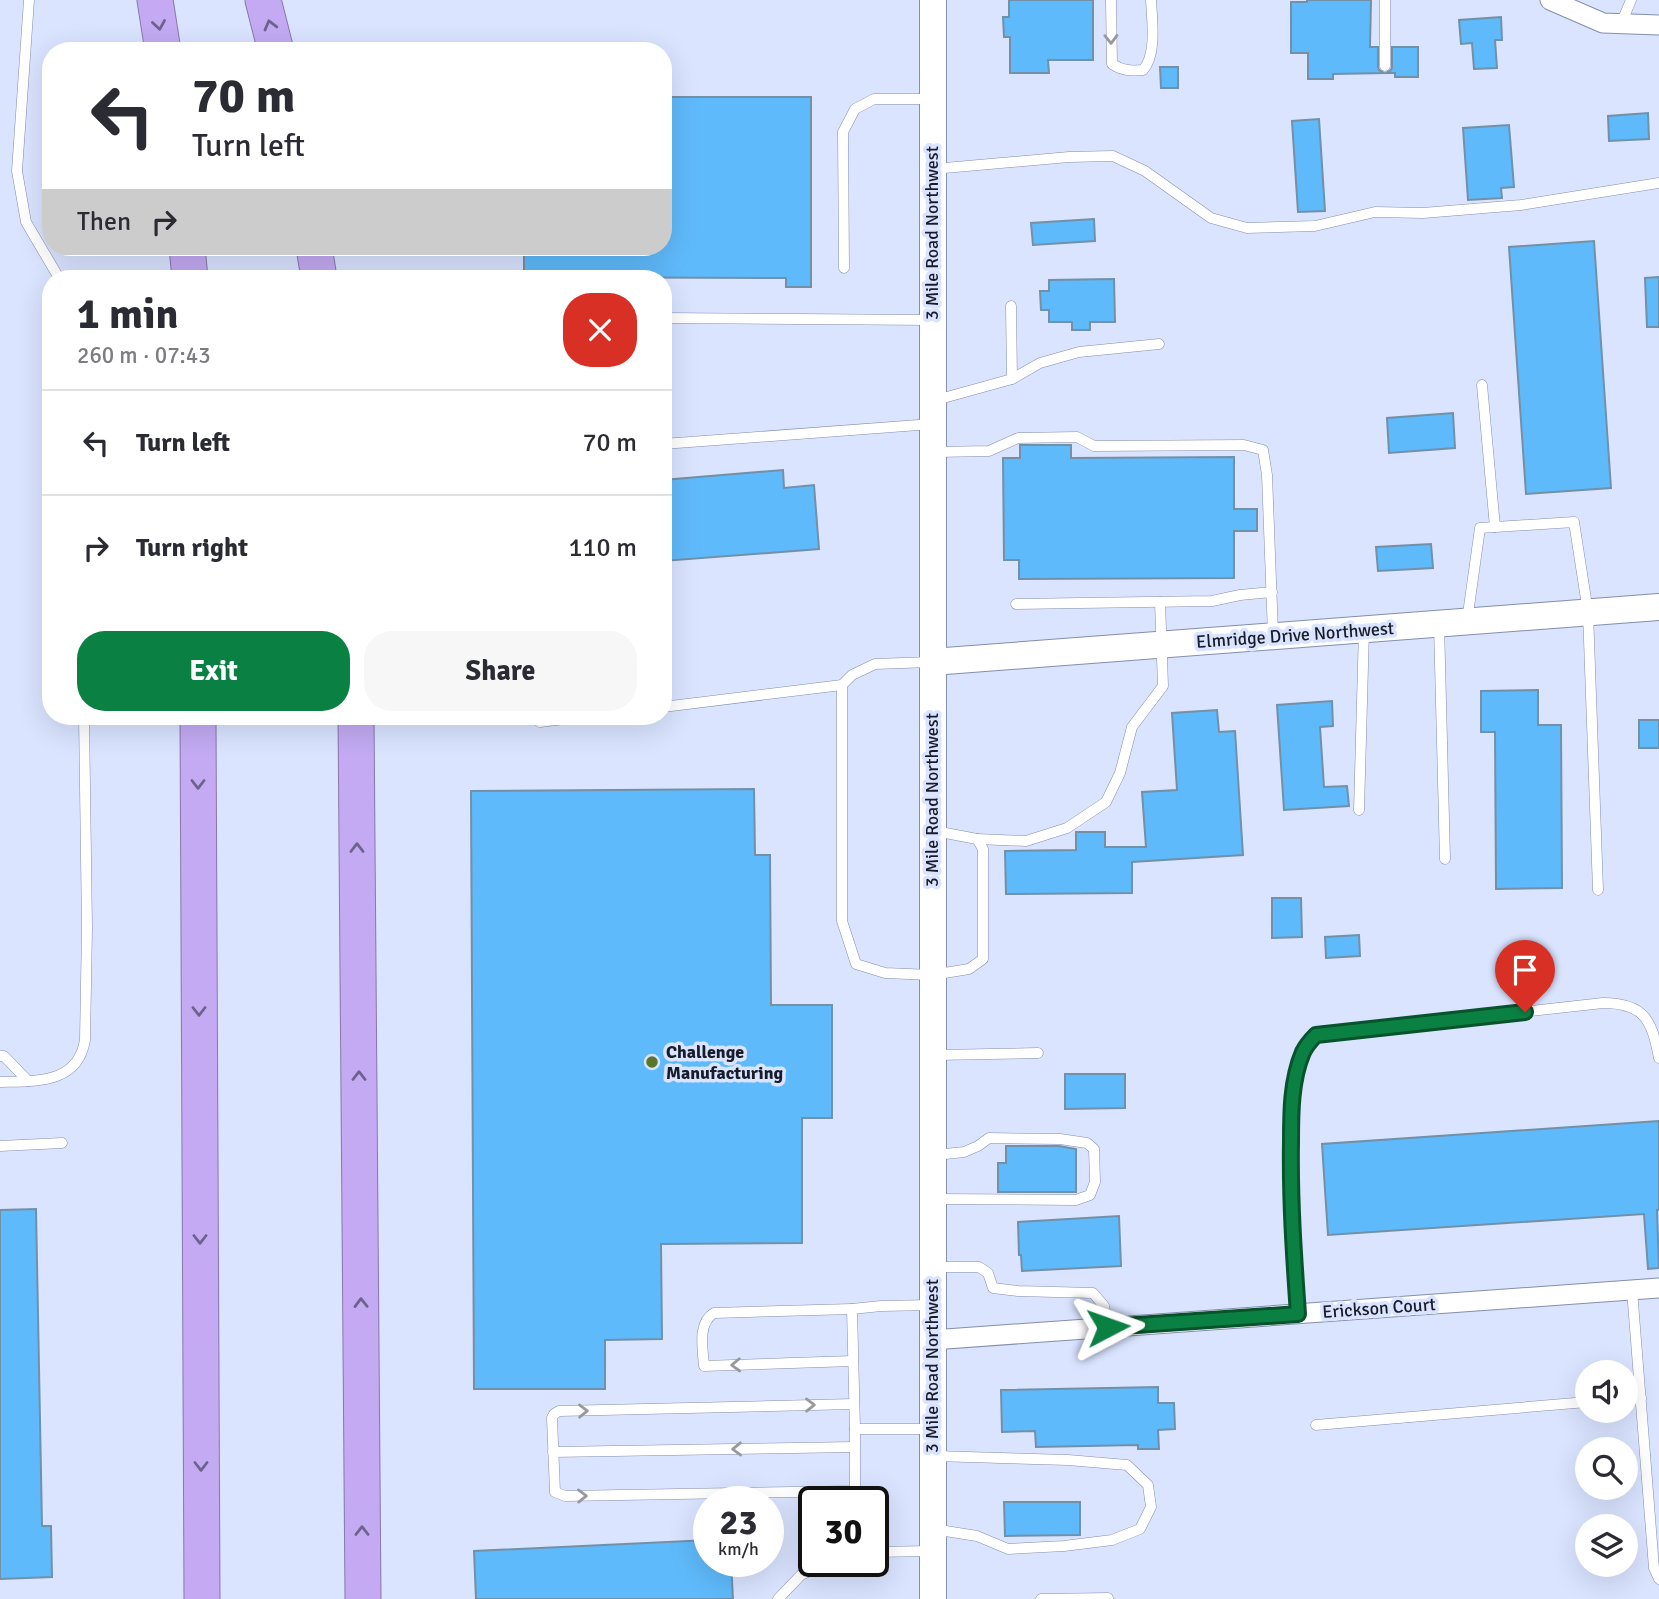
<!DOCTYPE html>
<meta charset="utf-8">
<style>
body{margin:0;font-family:Signika,sans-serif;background:#f7f7f7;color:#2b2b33;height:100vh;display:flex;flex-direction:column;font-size:26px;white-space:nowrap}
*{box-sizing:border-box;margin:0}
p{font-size:23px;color:#7c7c81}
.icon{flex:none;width:38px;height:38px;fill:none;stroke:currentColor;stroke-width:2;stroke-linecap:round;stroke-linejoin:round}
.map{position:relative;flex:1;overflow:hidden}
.side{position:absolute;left:42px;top:270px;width:630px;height:455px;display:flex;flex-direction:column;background:#fff;border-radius:28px;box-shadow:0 7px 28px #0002}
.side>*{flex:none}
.hud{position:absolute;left:42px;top:42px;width:630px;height:214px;border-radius:28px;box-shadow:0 7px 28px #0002;background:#fff;color:#2b2b33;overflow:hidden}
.controls{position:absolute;left:1575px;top:1360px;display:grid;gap:14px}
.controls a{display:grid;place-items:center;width:63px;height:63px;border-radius:50%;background:#fff;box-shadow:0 7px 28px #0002;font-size:35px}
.speed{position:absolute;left:693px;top:1486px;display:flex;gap:14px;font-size:35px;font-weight:700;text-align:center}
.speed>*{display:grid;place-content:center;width:91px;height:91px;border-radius:50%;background:#fff;box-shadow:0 7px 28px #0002;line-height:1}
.speed small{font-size:18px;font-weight:400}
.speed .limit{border:4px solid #111;border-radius:10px;background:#fff;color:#111}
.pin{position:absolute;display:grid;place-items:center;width:60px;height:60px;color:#fff;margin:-72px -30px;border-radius:50% 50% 50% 0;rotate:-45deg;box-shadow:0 0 7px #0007}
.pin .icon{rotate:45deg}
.me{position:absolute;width:77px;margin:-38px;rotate:86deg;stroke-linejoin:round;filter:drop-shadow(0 0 5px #0008)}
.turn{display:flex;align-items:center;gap:24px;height:147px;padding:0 35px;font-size:32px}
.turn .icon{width:91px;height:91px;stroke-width:2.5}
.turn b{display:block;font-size:49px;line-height:60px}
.then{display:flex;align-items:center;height:66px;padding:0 35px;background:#0003;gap:14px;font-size:26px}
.round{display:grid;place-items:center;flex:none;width:74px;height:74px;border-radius:28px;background:#f7f7f7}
.headline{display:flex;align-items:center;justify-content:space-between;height:119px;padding:0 35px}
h1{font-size:42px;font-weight:700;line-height:52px}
.cta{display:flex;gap:14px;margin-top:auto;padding:14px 35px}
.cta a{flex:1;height:80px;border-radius:28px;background:#0b8043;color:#fff;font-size:28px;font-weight:700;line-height:80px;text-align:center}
.cta a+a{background:#f7f7f7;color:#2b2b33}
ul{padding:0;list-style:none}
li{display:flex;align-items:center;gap:21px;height:105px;padding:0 35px;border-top:2px solid #e1e1e2}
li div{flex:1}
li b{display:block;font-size:26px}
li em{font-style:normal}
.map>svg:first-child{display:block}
.building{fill:#5fbafb;stroke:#7290a7;stroke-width:2}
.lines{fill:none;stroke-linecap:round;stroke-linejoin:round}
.lane-casing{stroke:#848ead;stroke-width:11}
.street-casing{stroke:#848ead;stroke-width:21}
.secondary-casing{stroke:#848ead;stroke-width:28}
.highway-casing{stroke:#8778ac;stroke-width:37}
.lane{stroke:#fff;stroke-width:10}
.street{stroke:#fff;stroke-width:19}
.secondary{stroke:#fff;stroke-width:26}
.highway{stroke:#c3aaf3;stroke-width:35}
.oneway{stroke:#6e638e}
.oneway2{stroke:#97999e}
.route-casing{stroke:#07532c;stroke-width:18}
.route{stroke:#0b8043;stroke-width:12}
.poi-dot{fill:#5a7629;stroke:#dae4ff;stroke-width:2.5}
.labels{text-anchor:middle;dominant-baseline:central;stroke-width:7;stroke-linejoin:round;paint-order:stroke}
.street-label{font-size:18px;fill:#181c28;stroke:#dae4ff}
.poi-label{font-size:18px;font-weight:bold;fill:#181c28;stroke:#dae4ff;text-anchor:start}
</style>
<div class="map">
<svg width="1659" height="1599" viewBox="0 0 1659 1599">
<rect width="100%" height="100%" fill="#dae4ff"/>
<g class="building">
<polygon points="1009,0 1093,0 1093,60 1048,60 1049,73 1010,73 1010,37 1004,37 1003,17 1009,17"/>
<polygon points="1307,0 1371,0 1370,47 1378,47 1378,67 1379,70 1384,73 1333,74 1333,79 1308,79 1308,53 1291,53 1291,2 1307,2"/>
<polygon points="1501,17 1502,40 1495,40 1497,68 1474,69 1472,43 1461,44 1459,20"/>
<polygon points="1392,47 1418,47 1418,77 1395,77 1395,73 1386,73 1391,70 1392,67"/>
<polygon points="1160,67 1178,67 1178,88 1161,88"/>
<polygon points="663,97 811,97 811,287 786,287 786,278 524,277 524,247 663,247"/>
<polygon points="1648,113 1649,139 1609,141 1608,116"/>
<polygon points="1319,119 1325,211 1298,212 1292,121"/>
<polygon points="1509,125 1514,187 1501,188 1502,198 1468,200 1463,128"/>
<polygon points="1094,219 1095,241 1033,245 1031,223"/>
<polygon points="1594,241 1611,488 1526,494 1509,247"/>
<polygon points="1659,277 1659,327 1647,327 1645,278"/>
<polygon points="1114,279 1115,322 1090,322 1090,330 1072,330 1072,322 1049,322 1049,310 1041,310 1040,291 1049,291 1049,280"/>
<polygon points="1453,413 1455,448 1389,453 1387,418"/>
<polygon points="1020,445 1071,445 1071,458 1234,457 1234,509 1257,509 1257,531 1234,531 1234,578 1019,579 1019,560 1004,560 1003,458 1020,458"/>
<polygon points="783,470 784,488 814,485 819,549 663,561 663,480"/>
<polygon points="1431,544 1433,568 1378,571 1376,547"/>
<polygon points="1538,690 1538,725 1561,725 1562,888 1496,889 1495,732 1481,732 1481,691"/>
<polygon points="1332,701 1333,726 1320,727 1324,787 1347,786 1349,806 1284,810 1277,705"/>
<polygon points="1217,710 1219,732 1235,731 1243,855 1132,862 1132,893 1006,894 1005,851 1076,850 1076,832 1105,832 1105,847 1146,847 1142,792 1177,790 1172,713"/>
<rect x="1639" y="720" width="20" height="28"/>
<polygon points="754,789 755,855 770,855 771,1005 832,1005 832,1118 802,1118 802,1243 661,1244 662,1339 605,1340 605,1389 474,1389 471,791"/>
<polygon points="1272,898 1301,898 1302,937 1272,938"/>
<polygon points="1359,935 1360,956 1326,958 1325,937"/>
<polygon points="1065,1074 1125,1074 1125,1108 1065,1109"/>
<polygon points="1659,1121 1659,1210 1657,1210 1659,1268 1648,1269 1644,1214 1328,1235 1322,1144"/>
<polygon points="1006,1146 1059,1146 1076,1149 1076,1192 998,1192 998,1163 1006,1163"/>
<polygon points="36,1209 42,1526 51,1526 52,1577 0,1579 0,1210"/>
<polygon points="1119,1216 1121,1266 1022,1271 1021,1255 1019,1255 1018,1222"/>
<polygon points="1158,1387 1158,1403 1174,1403 1175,1429 1158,1430 1159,1449 1138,1449 1138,1445 1036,1447 1035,1431 1002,1432 1001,1390"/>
<polygon points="1004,1502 1080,1502 1080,1535 1005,1536"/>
<polygon points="709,1540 709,1561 731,1561 733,1599 476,1599 474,1551"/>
</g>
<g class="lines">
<defs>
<g id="lane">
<polyline points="29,0 17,171 26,222 59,278"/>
<path d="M 1111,0 L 1112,64 C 1123,71 1131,71 1143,70 C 1157,55 1152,20 1151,0"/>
<polyline points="1385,0 1385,66"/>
<polyline points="1621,24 1631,0"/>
<polyline points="933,169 1069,157 1113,156 1145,171 1211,218 1247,228 1315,226 1375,212 1423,213 1521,205 1659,183"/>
<polyline points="844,268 843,132 855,109 874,99 932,99"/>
<polyline points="1011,306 1012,379"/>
<polyline points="663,318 932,320"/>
<polyline points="1482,385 1495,527"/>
<polyline points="936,400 1012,379 1040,363 1079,352 1159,344"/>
<polyline points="663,444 932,424"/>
<polyline points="936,452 989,451 1018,438 1077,437 1094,446 1244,445 1263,450 1267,475 1273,634"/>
<polyline points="1016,604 1212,601 1240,595 1272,592"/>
<polyline points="1467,621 1480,528 1574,522 1588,612 1598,890"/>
<polyline points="1439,624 1445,859"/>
<polyline points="931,662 875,664 852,675 842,685 842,921 856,964 885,973 932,975 969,969 983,959 983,849 977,839 935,831"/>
<polyline points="663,707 842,685"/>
<polyline points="529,716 540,722 588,716"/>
<polyline points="1359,810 1364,630"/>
<polyline points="977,839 1026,841 1067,828 1106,802 1120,773 1132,727 1163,686 1160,602"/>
<polyline points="936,1055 1038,1053"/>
<polyline points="0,1056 4,1056 28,1081"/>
<path d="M 0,1082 C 36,1081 78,1084 85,1040 L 87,928 L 84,716"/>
<polyline points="0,1146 62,1143"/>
<polyline points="936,1155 964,1152 978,1146 989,1138 1060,1139 1087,1143 1094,1149 1095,1182 1090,1195 1076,1200 936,1199"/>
<polyline points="934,1267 979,1267 988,1273 993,1288 1018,1291 1093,1293 1104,1306 1108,1327"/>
<polyline points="1632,1290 1654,1568 1659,1579"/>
<path d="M 852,1309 L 714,1313 C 697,1323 703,1350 704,1366 L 853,1361"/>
<path d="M 1298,1314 L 1290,1184 L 1291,1119 L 1294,1082 L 1304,1050 L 1316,1035 L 1603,1003 C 1645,1003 1652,1021 1659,1058"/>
<polyline points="1626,1399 1641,1398"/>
<polyline points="854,1404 559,1411 554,1414 552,1418 555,1492 565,1496 855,1491 855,1429"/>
<polyline points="1316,1425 1587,1402"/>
<polyline points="931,1429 855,1429 852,1309 881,1306 932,1305"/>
<polyline points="553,1452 854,1447"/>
<polyline points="933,1529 977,1536 1008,1549 1064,1546 1112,1540 1140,1529 1151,1507 1148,1485 1127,1465 1068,1460 934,1456"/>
<polyline points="873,1552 932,1551"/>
<polyline points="778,1599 801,1575 830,1561"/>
<polyline points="1041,1599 1108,1598"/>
</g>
<g id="street">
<polyline points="1550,0 1603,23 1659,25"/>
<polyline points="932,1340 1659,1288"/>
</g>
<g id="secondary">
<polyline points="932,662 1659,607"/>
<polyline points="933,1599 933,0"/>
</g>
<g id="highway">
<polyline points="155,0 163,51"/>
<polyline points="263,0 276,51"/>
<polyline points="187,247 190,278"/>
<polyline points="314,247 319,278"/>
<polyline points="198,716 202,1599"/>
<polyline points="356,716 363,1599"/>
</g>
</defs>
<use href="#lane" class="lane-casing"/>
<use href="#street" class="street-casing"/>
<use href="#secondary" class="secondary-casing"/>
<use href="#highway" class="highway-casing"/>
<use href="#lane" class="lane"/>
<use href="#street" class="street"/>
<use href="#secondary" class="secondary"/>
<use href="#highway" class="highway"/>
</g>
<defs><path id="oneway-chevron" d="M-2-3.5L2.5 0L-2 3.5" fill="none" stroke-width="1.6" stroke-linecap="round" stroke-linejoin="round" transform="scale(1.75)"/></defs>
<g class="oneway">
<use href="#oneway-chevron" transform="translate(159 25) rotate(81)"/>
<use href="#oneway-chevron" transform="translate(270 25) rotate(-105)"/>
<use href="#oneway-chevron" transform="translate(198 784) rotate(90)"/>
<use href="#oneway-chevron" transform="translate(357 848) rotate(-90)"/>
<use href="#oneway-chevron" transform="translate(199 1011) rotate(90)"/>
<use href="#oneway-chevron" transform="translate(359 1076) rotate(-90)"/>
<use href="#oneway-chevron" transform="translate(200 1239) rotate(90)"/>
<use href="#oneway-chevron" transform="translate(361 1303) rotate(-91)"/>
<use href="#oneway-chevron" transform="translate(201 1466) rotate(90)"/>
<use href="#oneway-chevron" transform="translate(362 1531) rotate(-90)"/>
</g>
<g class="oneway2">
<use href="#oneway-chevron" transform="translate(1111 39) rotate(89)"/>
<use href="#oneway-chevron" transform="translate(736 1365) rotate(178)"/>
<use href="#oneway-chevron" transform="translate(810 1405) rotate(-1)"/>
<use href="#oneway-chevron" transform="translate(583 1411) rotate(-1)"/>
<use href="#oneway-chevron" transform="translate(737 1449) rotate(179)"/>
<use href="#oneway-chevron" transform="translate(582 1496) rotate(-1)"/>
</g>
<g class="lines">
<defs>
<path id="route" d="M 1108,1327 L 1298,1314 C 1294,1257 1290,1200 1291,1142 C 1291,1113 1291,1080 1303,1052 C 1306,1046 1311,1040 1316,1035 L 1525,1012"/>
</defs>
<use href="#route" class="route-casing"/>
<use href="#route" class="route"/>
</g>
<circle class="poi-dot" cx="652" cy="1062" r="7"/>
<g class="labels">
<g class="street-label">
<text transform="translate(932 233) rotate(-90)">3 Mile Road Northwest</text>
<text transform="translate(1295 635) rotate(-4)">Elmridge Drive Northwest</text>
<text transform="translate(932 800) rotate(-90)">3 Mile Road Northwest</text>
<text transform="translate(1379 1308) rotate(-4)">Erickson Court</text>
<text transform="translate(932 1366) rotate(-90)">3 Mile Road Northwest</text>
</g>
<g class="poi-label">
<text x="666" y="1052">Challenge<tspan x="666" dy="21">Manufacturing</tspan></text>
</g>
</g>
</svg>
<div class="controls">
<a><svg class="icon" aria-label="sound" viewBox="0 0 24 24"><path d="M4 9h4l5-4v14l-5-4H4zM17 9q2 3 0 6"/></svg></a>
<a><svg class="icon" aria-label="search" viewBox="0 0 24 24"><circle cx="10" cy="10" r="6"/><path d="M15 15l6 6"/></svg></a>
<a><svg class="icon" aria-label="layers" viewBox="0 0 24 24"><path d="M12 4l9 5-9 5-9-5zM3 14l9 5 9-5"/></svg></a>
</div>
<div class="speed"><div>23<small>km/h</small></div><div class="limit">30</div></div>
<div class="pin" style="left:1525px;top:1012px;background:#d93025"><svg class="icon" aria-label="arrive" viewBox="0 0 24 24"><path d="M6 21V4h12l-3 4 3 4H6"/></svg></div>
<svg class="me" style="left:1108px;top:1327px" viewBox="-20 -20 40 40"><path d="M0-17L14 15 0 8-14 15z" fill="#0b8043" stroke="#fff" stroke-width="4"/></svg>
<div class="hud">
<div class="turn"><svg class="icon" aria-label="left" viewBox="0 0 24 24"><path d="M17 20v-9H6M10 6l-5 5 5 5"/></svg><div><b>70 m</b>Turn left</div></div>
<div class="then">Then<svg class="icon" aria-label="right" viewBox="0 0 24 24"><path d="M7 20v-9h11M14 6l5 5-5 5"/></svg></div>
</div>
<section class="side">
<div class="headline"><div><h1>1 min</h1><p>260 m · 07:43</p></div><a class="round" style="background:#d93025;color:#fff"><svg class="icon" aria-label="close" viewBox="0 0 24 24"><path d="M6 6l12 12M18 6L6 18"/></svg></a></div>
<ul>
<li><svg class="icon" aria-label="left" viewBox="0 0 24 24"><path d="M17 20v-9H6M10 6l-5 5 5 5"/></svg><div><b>Turn left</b></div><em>70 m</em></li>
<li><svg class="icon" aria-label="right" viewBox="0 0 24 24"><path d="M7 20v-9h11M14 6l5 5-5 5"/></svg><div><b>Turn right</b></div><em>110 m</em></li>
</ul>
<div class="cta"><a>Exit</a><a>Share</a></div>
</section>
</div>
